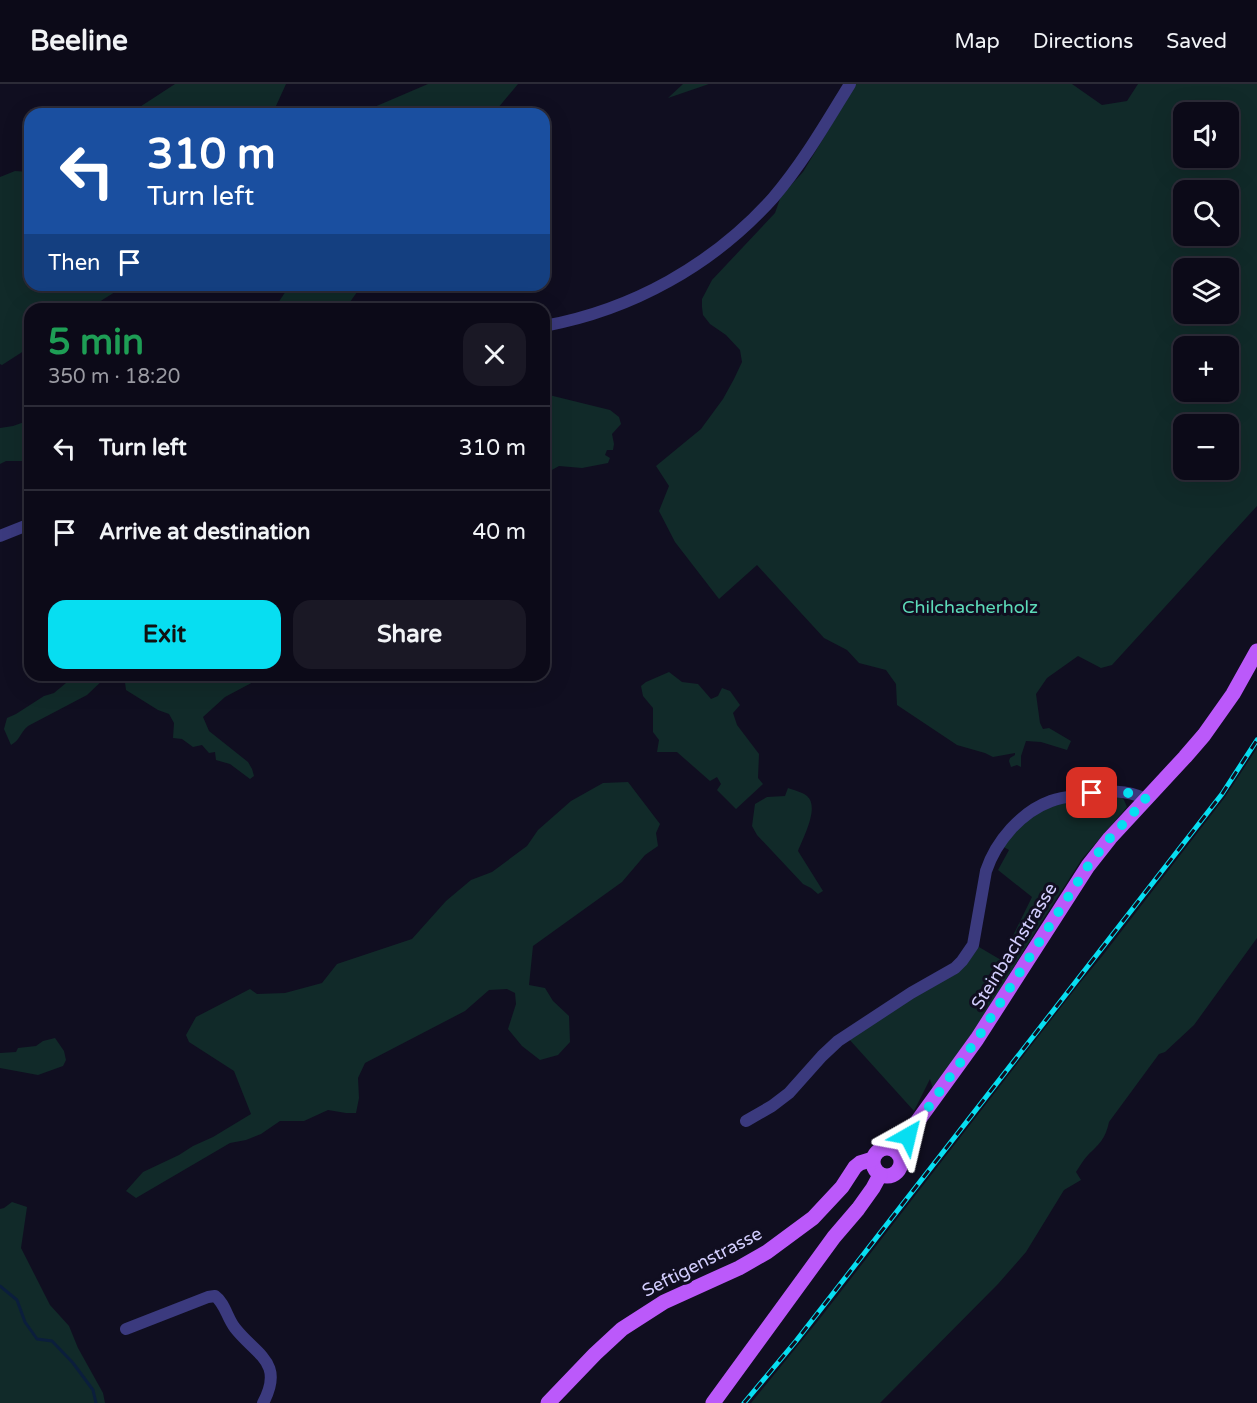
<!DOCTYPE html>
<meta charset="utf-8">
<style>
body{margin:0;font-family:"Varela Round",sans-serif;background:#1a1825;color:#f1f3f6;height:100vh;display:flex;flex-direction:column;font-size:22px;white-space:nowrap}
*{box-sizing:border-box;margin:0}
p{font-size:20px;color:#9a9aa2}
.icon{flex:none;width:33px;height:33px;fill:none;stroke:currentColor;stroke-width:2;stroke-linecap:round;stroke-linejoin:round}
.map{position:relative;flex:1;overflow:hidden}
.sheet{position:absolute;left:24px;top:219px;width:526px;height:378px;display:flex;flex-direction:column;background:#0c0a18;border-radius:18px;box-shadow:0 6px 24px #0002,0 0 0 2px #2c2b37}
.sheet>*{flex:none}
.top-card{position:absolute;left:24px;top:24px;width:526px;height:183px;border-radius:18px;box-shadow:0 6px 24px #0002,0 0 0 2px #2c2b37;background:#1a4fa0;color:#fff;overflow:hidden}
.tools{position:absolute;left:1173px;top:18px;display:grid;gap:12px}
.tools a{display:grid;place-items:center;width:66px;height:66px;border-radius:12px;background:#0c0a18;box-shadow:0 6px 24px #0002,0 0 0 2px #2c2b37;font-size:30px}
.pin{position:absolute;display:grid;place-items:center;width:51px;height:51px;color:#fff;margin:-26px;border-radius:12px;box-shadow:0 3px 9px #0006}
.me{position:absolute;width:66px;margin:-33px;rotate:37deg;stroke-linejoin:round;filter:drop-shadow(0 0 4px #0008)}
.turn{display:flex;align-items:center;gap:21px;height:126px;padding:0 24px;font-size:27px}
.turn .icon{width:78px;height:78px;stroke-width:2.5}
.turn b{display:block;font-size:42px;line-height:51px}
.then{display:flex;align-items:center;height:57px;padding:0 24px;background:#0003;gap:12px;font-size:22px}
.round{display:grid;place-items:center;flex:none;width:63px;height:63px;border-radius:18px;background:#1a1825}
.summary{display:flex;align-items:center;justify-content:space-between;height:102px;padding:0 24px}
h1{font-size:36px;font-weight:700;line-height:45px;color:#1e9e55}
.action{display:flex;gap:12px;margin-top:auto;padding:12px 24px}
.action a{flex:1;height:69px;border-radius:18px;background:#07def1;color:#111;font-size:24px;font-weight:700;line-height:69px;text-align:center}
.action a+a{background:#1a1825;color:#f1f3f6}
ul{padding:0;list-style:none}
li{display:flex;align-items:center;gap:18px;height:84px;padding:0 24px;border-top:2px solid #2c2b37}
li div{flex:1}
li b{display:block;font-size:22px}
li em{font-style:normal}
header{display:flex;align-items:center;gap:36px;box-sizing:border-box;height:84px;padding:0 30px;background:#0c0a18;border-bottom:2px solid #2c2b37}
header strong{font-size:28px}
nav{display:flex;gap:33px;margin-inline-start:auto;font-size:21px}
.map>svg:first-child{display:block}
.green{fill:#112a29;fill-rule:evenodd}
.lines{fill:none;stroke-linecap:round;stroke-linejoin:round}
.stream{stroke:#0b1e3c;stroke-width:3}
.minor{stroke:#3b3a7e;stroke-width:12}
.major{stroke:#bb59fa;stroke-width:15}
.rail-casing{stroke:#07def1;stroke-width:5}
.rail{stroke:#100e20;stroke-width:3;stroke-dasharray:9;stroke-linecap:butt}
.route{stroke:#07def1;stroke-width:10;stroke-dasharray:0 18}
.labels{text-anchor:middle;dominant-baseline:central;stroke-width:6;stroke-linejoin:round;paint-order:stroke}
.park-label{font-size:18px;fill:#5ddbb9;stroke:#100e20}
.street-label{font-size:18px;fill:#d3cefe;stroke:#100e20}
</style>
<header>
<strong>Beeline</strong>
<nav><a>Map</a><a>Directions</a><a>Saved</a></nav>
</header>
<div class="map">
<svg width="1257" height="1319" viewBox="0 0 1257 1319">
<rect width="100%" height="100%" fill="#100e20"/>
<g class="green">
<polygon points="175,0 286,0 276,22 279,30 129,30"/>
<polygon points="428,0 518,0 493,30 358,30"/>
<polygon points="683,0 709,0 668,14"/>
<path d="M 856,0 L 1072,0 L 1102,21 L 1127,17 L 1138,0 L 1257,0 L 1257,422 L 1112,581 L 1101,584 L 1078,572 L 1047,594 L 1036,610 L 1040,639 L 1043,645 L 1049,644 L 1071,657 L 1067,666 L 1041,658 L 1026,657 L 1021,672 L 1021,683 L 1017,681 L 1011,683 L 1009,677 L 1010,674 L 1015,671 L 1015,669 L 993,673 L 985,669 L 957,661 L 897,621 L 896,600 L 886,586 L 859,579 L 847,566 L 824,554 L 757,481 L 719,515 L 675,458 L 659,427 L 669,402 L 656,382 L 701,345 L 723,315 L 734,295 L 742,278 L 740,266 L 726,251 L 710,240 L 703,231 L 702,223 L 702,215 L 712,196 L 775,129 L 781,112 L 803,88 ZM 1184,28 L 1228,28 L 1228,74 L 1184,74 ZM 1184,106 L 1228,106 L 1228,152 L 1184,152 ZM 1184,184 L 1228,184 L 1228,230 L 1184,230 ZM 1184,262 L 1228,262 L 1228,308 L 1184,308 ZM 1184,340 L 1228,340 L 1228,386 L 1184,386 Z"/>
<polygon points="15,87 30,88 30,201 126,201 88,225 30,225 30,263 2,281 0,280 0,93"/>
<polygon points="290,201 362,201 345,225 274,225"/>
<polygon points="545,310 610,326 619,333 621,340 612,350 614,360 613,366 607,366 605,371 610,374 608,379 582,384 559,382 550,387 545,387"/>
<polygon points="30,336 30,377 6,377 0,380 0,344 13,342"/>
<polygon points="669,588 682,598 698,600 711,615 718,612 722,604 730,607 740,621 733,629 737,641 759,670 758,694 763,700 736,725 717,706 721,700 717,693 710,697 677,668 657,668 659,656 653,648 653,624 643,612 641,602 646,598"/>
<path d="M 80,591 L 108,591 L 87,611 L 28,642 C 19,650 21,655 11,661 L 4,645 L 7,634 L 16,630 L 44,612 L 54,609 L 66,599 L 75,599 Z"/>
<polygon points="124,591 259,591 257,596 225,613 203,633 209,647 248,678 252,685 254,692 250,695 230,680 216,676 215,668 209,669 202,661 193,663 182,655 173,654 174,639 169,630 158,626 126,606"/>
<path d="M 1257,664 L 1257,854 L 1194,941 L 1165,968 L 1159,970 L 1109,1038 C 1105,1056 1099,1060 1088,1071 C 1083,1076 1080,1082 1076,1088 L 1081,1096 L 1064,1106 L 1026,1168 L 998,1200 L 880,1319 L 751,1319 L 821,1233 L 1079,900 L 1103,871 L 1225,713 Z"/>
<polygon points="628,698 660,740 656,749 658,762 645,771 622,798 533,862 529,901 545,904 553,917 569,932 570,958 558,971 540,976 522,962 508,945 516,920 515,909 507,905 489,906 465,927 365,979 358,994 359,1014 356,1029 346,1029 328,1026 304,1037 280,1037 261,1050 246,1056 230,1059 136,1114 126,1107 143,1088 179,1071 193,1062 213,1053 251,1030 234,987 189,958 186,951 196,933 250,905 257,910 285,909 322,899 337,880 412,855 446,817 471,796 492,788 527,762 538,746 571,717 603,699"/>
<path d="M 788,704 C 793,706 802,708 807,712 C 820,723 803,754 798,767 L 823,807 L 818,810 L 811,804 L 803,800 L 757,751 L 752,742 L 755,720 L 767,713 L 785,712 Z"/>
<path d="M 1120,712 L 1124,716 L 1127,723 L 1082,775 L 1037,845 L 983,934 L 933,1005 L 930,995 L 914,1027 L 848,954 L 964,882 L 979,863 L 1001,876 L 1032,813 L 998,786 L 1009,766 L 1002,762 C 1011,753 1019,742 1029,734 C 1055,714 1089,715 1120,712 Z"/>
<polygon points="55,954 64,967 66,976 63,982 38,991 0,984 0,969 16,968 18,964 36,962 43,957"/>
<polygon points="12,1118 27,1123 21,1164 50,1221 69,1242 78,1264 103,1309 105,1319 0,1319 0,1125 4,1124"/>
</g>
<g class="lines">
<polyline class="stream" points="0,1202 17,1216 25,1238 37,1255 52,1257 73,1279 93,1306 96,1319"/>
<g class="minor">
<path d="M 544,242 C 632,226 713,181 773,114 C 803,79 826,39 850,0"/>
<polyline points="0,452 30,440"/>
<path d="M 746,1037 L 772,1022 L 789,1009 L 822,972 L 838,957 L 911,909 L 955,884 L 962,877 L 973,861 L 986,787 C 996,757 1021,728 1051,717 C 1062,713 1075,712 1087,710 C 1109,707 1125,705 1146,715"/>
<path d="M 126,1245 L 208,1213 L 215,1212 C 225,1219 227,1234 235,1244 C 256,1271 285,1278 263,1319"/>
</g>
<g class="major">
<circle cx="887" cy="1078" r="14"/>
<polyline points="896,1067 977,955 1088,782 1110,754 1185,673 1204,651 1233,610 1257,567"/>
<polyline points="548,1319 595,1270 622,1245 664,1218 739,1184 767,1168 813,1134 842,1103 855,1083 860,1079 873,1075"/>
<polyline points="713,1319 834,1153 858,1125 873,1104 880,1091"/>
</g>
<defs>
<polyline id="rail" points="744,1319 796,1257 1222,710 1257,656"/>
</defs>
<use href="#rail" class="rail-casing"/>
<use href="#rail" class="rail"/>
</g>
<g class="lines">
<path class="route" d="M 908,1052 L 977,955 L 1088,782 L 1110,754 L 1146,715 C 1126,706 1113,707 1092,709"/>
</g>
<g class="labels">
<g class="park-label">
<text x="970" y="523">Chilchacherholz</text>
</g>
<g class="street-label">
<text transform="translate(1014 862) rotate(-58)">Steinbachstrasse</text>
<text transform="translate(702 1178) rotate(-27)">Seftigenstrasse</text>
</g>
</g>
</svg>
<div class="tools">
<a><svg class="icon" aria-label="sound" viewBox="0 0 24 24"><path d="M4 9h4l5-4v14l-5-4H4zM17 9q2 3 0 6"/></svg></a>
<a><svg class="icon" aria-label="search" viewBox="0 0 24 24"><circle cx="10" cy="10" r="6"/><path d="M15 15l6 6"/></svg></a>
<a><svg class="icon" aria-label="layers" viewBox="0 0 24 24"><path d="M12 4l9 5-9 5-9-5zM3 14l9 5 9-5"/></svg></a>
<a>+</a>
<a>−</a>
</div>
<div class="pin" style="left:1092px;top:709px;background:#d93025"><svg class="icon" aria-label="arrive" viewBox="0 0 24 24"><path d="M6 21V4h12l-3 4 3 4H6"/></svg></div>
<svg class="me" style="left:908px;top:1052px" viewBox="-20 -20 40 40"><path d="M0-17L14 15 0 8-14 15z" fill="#07def1" stroke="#fff" stroke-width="4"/></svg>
<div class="top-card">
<div class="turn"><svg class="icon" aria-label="left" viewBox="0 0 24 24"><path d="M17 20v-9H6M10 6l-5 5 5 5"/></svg><div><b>310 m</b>Turn left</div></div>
<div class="then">Then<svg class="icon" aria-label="arrive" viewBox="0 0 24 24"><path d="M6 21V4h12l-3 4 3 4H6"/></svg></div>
</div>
<section class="sheet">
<div class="summary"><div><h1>5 min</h1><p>350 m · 18:20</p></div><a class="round"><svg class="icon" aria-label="close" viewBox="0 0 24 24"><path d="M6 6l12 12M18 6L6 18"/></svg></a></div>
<ul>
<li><svg class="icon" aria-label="left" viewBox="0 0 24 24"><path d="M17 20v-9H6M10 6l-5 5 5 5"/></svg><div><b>Turn left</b></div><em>310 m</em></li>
<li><svg class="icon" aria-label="arrive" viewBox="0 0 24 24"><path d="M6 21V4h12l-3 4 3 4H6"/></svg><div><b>Arrive at destination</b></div><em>40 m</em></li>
</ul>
<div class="action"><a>Exit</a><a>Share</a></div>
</section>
</div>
